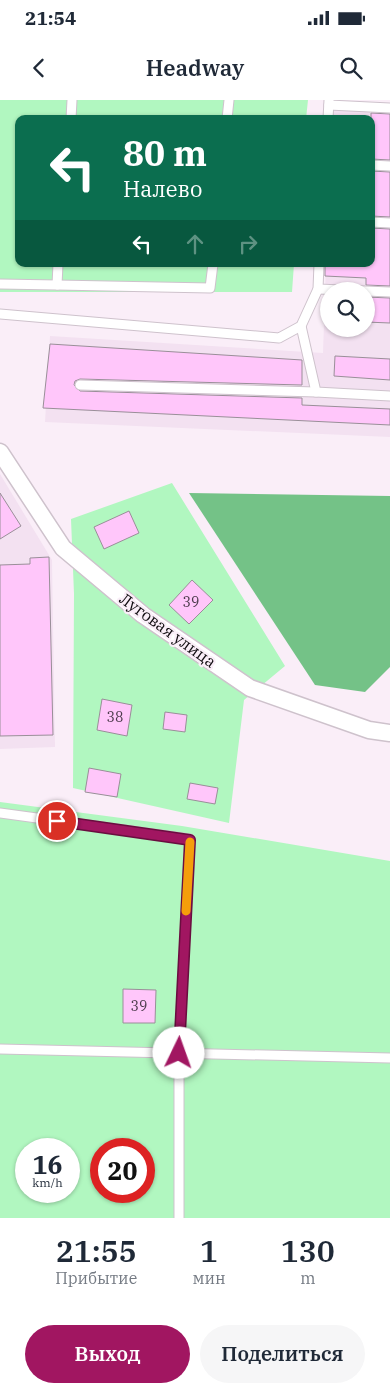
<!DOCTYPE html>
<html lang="ru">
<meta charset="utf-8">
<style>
body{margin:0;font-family:"IBM Plex Serif",serif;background:#f6f6f7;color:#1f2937;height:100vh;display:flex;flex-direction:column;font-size:19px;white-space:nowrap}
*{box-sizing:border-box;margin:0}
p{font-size:16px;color:#747a83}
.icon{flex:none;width:28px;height:28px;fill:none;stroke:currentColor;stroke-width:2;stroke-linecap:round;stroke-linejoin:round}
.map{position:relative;height:1118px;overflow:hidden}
.drawer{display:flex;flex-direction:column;background:#fff;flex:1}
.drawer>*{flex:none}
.guide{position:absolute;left:15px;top:15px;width:360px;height:152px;border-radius:10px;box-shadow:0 1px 4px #0004;background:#0b6e4f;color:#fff;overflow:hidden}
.controls{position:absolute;left:320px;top:182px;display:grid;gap:10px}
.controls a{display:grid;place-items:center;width:55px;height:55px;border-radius:50%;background:#fff;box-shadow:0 1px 4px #0004;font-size:25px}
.speed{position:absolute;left:15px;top:1038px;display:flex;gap:10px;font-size:25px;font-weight:700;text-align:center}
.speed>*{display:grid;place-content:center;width:65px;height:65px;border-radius:50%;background:#fff;box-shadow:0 1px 4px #0004;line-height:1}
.speed small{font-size:12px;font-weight:400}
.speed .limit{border:8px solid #d22;background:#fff;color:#111}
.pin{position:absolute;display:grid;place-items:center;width:42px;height:42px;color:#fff;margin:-21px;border:2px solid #fff;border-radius:50%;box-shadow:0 1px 5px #0007}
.me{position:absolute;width:55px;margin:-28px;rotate:3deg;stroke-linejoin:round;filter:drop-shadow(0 0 4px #0008)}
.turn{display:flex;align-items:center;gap:18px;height:105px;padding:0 25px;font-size:22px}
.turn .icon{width:65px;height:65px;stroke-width:2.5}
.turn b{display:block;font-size:35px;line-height:42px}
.lanes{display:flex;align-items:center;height:48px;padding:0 25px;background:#0003;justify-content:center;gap:25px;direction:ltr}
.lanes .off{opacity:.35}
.eta{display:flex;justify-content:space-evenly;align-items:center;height:85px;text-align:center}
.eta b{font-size:30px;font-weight:600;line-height:35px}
.primary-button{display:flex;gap:10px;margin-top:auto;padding:10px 25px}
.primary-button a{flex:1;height:58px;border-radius:30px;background:#a11661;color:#fff;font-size:20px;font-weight:600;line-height:58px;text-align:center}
.primary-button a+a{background:#f6f6f7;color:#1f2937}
.status{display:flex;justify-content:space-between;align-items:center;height:35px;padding:0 25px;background:#fff;direction:ltr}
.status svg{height:14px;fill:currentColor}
header{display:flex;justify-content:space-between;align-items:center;height:65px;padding:0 25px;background:#fff;font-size:22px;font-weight:600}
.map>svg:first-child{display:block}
.built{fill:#f3e1f1;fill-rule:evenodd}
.green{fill:#b1f7c0;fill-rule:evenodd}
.forest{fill:#74c287}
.building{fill:#ffc6fa;stroke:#998f98}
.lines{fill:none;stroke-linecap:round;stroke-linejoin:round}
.service-casing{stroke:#cec2cc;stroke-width:11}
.minor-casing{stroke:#cec2cc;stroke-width:19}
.service{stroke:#fff;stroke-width:9}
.minor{stroke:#fff;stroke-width:16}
.route-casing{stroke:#690e3f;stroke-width:12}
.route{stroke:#a11661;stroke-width:9}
.slow{stroke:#f59e0b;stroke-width:9}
.labels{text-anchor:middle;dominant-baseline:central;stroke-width:4.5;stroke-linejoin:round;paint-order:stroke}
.number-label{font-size:14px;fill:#4b3a4a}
.street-label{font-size:16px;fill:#0f0b0f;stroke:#faeef8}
</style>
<div class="status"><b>21:54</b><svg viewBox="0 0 49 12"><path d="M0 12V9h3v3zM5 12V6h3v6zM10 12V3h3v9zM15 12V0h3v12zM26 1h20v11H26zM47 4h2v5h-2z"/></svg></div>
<header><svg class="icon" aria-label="back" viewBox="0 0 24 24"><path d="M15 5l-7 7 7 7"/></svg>Headway<svg class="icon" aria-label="search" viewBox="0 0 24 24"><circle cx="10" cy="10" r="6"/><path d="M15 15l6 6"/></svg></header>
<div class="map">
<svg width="390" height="1118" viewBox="0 0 390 1118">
<rect width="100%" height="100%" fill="#faeef8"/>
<g class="built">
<path d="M 331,0 L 390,4 L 390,337 L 45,322 L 50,236 L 323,253 L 326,164 L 371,164 L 371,19 L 331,19 ZM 329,191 L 366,191 L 366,229 L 329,229 Z"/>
<polygon points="0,374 52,460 55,647 0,649"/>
</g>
<g class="green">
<polygon points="0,0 308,0 306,19 19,19 19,164 294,164 292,192 0,192"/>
<polygon points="172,383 285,566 244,600 229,723 73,688 74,494 71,419"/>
<path d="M 0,702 L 182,726 L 390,761 L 390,1118 L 0,1118 ZM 26,1049 L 69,1049 L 69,1091 L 26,1091 ZM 101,1049 L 144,1049 L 144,1091 L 101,1091 Z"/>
</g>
<polygon class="forest" points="189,393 390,396 390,567 365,592 315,585"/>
<g class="building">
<polygon points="371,13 390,14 390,60 371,59"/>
<polygon points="371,71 390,72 390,117 371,116"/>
<polygon points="371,128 390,129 390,186 366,185 366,178 325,176 325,164 371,164"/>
<polygon points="366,197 390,198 390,223 366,222"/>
<polygon points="50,244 302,260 302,285 80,279 75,281 74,285 80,291 302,298 302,305 390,309 390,325 43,308"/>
<polygon points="335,256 390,259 390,280 334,276"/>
<polygon points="0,393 21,426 0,439"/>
<polygon points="129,411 139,433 104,449 94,427"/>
<polygon points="49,457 53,635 0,636 0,465 30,464 30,458"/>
<polygon points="192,480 213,500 189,524 169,505"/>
<polygon points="102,599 132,605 127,636 97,630"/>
<polygon points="165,612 187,615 185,632 163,629"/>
<polygon points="89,668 121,674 117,697 85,692"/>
<polygon points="190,683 218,688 215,704 187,699"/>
<polygon points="123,889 156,890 155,923 123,923"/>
</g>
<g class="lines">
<defs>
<g id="service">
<polyline points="329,5 390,8"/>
<polyline points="71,19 72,0"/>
<polyline points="227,19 229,0"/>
<polyline points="328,19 329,0"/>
<polyline points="371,65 390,66"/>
<polyline points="371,122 390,123"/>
<polyline points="0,184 57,185 58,164"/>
<polyline points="57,185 210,188 213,164"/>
<polyline points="318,189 390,192"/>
<polyline points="0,214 279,238 301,226 318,189 319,164"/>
<polyline points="301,226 316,292 390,296"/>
<polyline points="80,285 316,292"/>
<polyline points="0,713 190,739 179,953 179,1118"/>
<polyline points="0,949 390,958"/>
</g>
<polyline id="minor" points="0,352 63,448 143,515 250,588 369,630 390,633"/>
</defs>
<use href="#service" class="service-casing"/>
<use href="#minor" class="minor-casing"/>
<use href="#service" class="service"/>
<use href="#minor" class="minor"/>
</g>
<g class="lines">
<defs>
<polyline id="route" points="57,721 190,740 179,953"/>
</defs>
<use href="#route" class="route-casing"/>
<use href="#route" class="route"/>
<polyline class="slow" points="186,811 190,742"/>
</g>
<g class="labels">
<g class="number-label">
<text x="191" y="502">39</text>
<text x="115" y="617">38</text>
<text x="139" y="906">39</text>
</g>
<g class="street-label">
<text transform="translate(168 530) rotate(36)">Луговая улица</text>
</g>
</g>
</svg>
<div class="controls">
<a><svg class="icon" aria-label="search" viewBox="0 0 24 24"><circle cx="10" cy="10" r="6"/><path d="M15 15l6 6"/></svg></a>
</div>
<div class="speed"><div>16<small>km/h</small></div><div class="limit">20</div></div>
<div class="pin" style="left:57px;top:721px;background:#d93025"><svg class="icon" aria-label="arrive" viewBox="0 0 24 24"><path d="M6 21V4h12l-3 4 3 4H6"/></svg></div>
<svg class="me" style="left:179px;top:953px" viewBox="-20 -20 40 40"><circle r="19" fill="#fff"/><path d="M0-13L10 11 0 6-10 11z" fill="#a11661"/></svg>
<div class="guide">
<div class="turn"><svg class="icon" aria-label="left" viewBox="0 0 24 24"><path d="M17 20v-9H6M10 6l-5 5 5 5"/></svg><div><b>80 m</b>Налево</div></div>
<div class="lanes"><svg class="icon" aria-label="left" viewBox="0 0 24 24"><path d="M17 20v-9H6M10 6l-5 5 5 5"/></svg><svg class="icon off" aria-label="ahead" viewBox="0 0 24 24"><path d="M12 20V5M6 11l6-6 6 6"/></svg><svg class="icon off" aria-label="right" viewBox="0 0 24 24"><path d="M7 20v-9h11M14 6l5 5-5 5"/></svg></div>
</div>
</div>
<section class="drawer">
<div class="eta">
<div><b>21:55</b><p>Прибытие</p></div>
<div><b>1</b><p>мин</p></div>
<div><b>130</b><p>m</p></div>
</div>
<div class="primary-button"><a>Выход</a><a>Поделиться</a></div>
</section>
